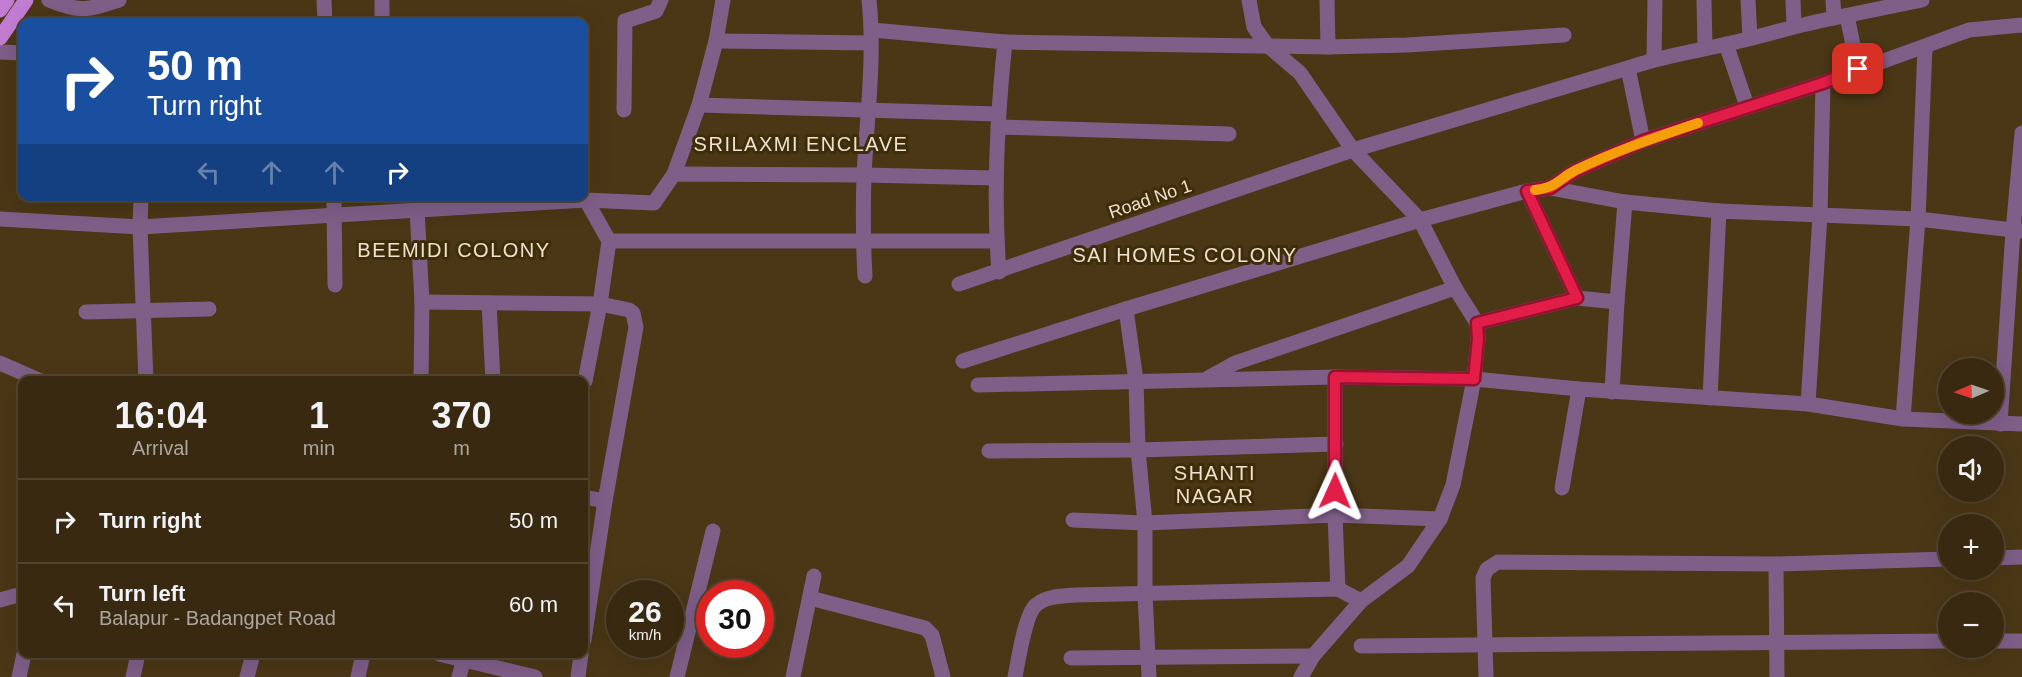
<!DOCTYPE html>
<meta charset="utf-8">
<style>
body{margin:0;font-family:Helvetica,sans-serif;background:#43351e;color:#f1f3f6;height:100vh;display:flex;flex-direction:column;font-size:22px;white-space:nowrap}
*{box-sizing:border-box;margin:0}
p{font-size:20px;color:#aba69f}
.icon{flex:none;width:33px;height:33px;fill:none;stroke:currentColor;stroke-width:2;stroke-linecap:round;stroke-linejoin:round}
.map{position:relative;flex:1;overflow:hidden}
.side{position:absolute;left:18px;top:376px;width:570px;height:282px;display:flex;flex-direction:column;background:#382910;border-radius:12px;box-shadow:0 6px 24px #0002,0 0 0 2px #524530}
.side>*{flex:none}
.top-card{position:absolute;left:18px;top:18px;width:570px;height:183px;border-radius:12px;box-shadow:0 6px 24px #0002,0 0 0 2px #524530;background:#1a4fa0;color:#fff;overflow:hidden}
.needle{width:39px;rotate:268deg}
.buttons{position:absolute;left:1938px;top:358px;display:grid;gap:12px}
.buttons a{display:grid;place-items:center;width:66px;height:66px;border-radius:50%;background:#382910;box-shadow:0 6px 24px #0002,0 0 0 2px #524530;font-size:30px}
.speed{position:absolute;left:606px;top:580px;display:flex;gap:12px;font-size:30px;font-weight:700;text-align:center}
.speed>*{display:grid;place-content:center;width:78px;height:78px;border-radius:50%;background:#382910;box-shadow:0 6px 24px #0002,0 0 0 2px #524530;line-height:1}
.speed small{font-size:15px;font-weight:400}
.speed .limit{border:9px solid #d22;background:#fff;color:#111}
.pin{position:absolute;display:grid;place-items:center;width:51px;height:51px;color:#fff;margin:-26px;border-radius:12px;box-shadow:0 3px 9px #0006}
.me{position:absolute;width:66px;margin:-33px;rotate:1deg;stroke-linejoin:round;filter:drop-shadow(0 0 4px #0008)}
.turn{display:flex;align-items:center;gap:21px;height:126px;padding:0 30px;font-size:27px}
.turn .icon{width:78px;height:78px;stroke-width:2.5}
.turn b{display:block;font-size:42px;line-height:51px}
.lanes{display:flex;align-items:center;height:57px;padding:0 30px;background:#0003;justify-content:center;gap:30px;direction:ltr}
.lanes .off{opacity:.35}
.eta{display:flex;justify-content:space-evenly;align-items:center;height:102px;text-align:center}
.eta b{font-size:36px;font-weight:800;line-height:42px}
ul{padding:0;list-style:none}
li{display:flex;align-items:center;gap:18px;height:84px;padding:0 30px;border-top:2px solid #524530}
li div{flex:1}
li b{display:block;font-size:22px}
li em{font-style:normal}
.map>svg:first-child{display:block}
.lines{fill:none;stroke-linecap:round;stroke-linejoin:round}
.minor{stroke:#7f5e88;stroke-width:15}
.major{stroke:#c27dd3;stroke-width:15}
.route-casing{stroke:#92132f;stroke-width:15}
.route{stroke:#e11d48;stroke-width:10}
.slow{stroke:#f59e0b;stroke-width:10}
.labels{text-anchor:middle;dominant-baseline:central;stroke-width:6;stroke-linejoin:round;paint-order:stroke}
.street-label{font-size:18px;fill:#ede1cf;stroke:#3f2d0a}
.neighbourhood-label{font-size:20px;letter-spacing:1.5px;fill:#ede1cf;stroke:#3f2d0a}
</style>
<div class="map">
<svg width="2022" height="677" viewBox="0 0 2022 677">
<rect width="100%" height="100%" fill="#4a3716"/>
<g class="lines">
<g class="minor">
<path d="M 49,0 C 81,13 88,10 119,0"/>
<polyline points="324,0 325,22"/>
<polyline points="382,0 382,22"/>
<polyline points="1249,0 1254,27 1267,45 1300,73 1353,150 1420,220 1455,288 1477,323 1478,339 1474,379 1453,485 1440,519 1408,566 1361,601 1313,656 1301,677"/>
<polyline points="1327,0 1328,47"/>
<polyline points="1704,0 1705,48"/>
<polyline points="1748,0 1750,38"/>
<polyline points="1793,0 1794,26"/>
<polyline points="1847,16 1858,69"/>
<polyline points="1834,18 1922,0"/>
<path d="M 872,30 L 1005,42 C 997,118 993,195 999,272"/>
<polyline points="716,41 871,43"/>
<polyline points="1005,42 1328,47 1407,45 1564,35"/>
<polyline points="1726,44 1747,106"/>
<polyline points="0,52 22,53"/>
<polyline points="1654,59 1655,0"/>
<polyline points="1628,68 1643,141"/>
<polyline points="1823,83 1820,215 1918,219 2022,231"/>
<polyline points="699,105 998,114"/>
<polyline points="624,110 625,21 656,11 661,0"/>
<polyline points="998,127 1229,134"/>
<polyline points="674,174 699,105 716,41 723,0"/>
<polyline points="1550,188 1575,171 1643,141 1823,83 1969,30 2022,25"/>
<polyline points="1527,191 1577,298"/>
<polyline points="141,196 140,227 146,381"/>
<polyline points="334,196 335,285"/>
<polyline points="417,209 422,302 421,381"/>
<polyline points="0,219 140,227 586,200 654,203 674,174 864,175 996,178"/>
<polyline points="609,241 997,241"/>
<path d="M 865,276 C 863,242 863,208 864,175 C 867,116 875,58 869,0"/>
<path d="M 959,284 L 1353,150 L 1628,68 C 1662,56 1692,52 1727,44 C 1763,36 1798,25 1834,18 L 1833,0"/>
<polyline points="422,302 600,304 629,310 633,313 636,327 605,501 584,640"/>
<polyline points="489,303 493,381"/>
<polyline points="1126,309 1136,381 1138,450 1145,523 1145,593 1149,677"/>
<polyline points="86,312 209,309"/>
<polyline points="1477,323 1577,298 1617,302"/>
<polyline points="963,361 1126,309 1420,220 1527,191 1550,188 1625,202 1719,211"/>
<polyline points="0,363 41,381"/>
<polyline points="1335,377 1335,515 1338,589"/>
<polyline points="1208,378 1235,363 1455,288"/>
<polyline points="585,381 600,304 609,241 586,200"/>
<polyline points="978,385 1335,377 1474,379 1579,389 1808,404 1903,419 2022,424"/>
<polyline points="1612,392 1617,302 1625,202"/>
<polyline points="1710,398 1719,211 1820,215 1808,404"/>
<polyline points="1903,419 1918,219 1925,47"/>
<polyline points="2000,424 2013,231 2022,133"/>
<polyline points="989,451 1138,450 1336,444"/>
<polyline points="1562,488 1579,389"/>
<polyline points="584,497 605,501"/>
<polyline points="1073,520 1145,523 1335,515 1440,519"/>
<polyline points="1994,558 2022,557"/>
<polyline points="1776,564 1777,677"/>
<polyline points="810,598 925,628 932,635 943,677"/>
<polyline points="0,600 22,594"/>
<polyline points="1994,641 2022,641"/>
<polyline points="1361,646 1948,641"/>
<polyline points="439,654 535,677"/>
<polyline points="1071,658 1313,656"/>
<polyline points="19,677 24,654"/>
<polyline points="133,677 138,654"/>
<polyline points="247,677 253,654"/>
<polyline points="358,677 363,654"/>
<polyline points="459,677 465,654"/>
<polyline points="578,677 581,654"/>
<polyline points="677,677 713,531"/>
<polyline points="793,677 814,576"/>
<path d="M 1015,677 C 1018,662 1025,614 1036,605 C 1046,596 1063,596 1076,595 L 1338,589 L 1361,601"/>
<polyline points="1486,677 1483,578 1487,569 1498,562 1776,564 1948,559"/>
</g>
<g class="major">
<polyline points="0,10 7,0"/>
<polyline points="0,38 26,0"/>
</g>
</g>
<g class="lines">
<defs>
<polyline id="route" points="1335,491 1335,377 1474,379 1478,339 1477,323 1577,298 1527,191 1550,188 1575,171 1643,141 1823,83 1858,69"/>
</defs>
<use href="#route" class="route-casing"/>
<use href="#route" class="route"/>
<path class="slow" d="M 1535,190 C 1558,187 1558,179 1576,170 C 1615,151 1657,137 1698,123"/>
</g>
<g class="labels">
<g class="street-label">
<text transform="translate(1150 199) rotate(-19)">Road No 1</text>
</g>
<g class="neighbourhood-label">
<text x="801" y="144">SRILAXMI ENCLAVE</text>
<text x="454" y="250">BEEMIDI COLONY</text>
<text x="1185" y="255">SAI HOMES COLONY</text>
<text x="1215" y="473">SHANTI<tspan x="1215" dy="23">NAGAR</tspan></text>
</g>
</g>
</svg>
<div class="buttons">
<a><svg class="needle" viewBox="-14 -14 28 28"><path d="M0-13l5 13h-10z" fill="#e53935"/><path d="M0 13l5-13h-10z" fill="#aba69f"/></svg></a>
<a><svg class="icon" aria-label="sound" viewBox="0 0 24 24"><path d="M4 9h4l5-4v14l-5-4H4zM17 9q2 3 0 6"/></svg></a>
<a>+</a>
<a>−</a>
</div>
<div class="speed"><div>26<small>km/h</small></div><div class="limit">30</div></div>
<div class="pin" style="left:1858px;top:69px;background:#d93025"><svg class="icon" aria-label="arrive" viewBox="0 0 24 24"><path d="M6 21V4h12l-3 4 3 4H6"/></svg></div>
<svg class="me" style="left:1335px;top:491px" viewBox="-20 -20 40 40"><path d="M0-17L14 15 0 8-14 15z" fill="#e11d48" stroke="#fff" stroke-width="4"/></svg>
<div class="top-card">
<div class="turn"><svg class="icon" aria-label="right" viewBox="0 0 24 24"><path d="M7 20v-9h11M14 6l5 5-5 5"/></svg><div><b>50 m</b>Turn right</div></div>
<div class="lanes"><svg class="icon off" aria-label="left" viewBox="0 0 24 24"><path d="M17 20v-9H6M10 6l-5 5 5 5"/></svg><svg class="icon off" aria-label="ahead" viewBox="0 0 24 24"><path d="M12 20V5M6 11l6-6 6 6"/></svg><svg class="icon off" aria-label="ahead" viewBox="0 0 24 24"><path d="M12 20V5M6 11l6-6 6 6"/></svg><svg class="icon" aria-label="right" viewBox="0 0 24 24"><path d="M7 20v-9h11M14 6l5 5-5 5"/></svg></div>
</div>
<section class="side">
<div class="eta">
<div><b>16:04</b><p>Arrival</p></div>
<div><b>1</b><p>min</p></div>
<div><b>370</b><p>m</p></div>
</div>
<ul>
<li><svg class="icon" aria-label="right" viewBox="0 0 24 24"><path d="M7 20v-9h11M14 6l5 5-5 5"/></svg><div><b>Turn right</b></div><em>50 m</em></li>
<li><svg class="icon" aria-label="left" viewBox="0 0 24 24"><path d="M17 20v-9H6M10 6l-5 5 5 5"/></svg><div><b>Turn left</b><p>Balapur - Badangpet Road</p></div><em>60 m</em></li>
</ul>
</section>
</div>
